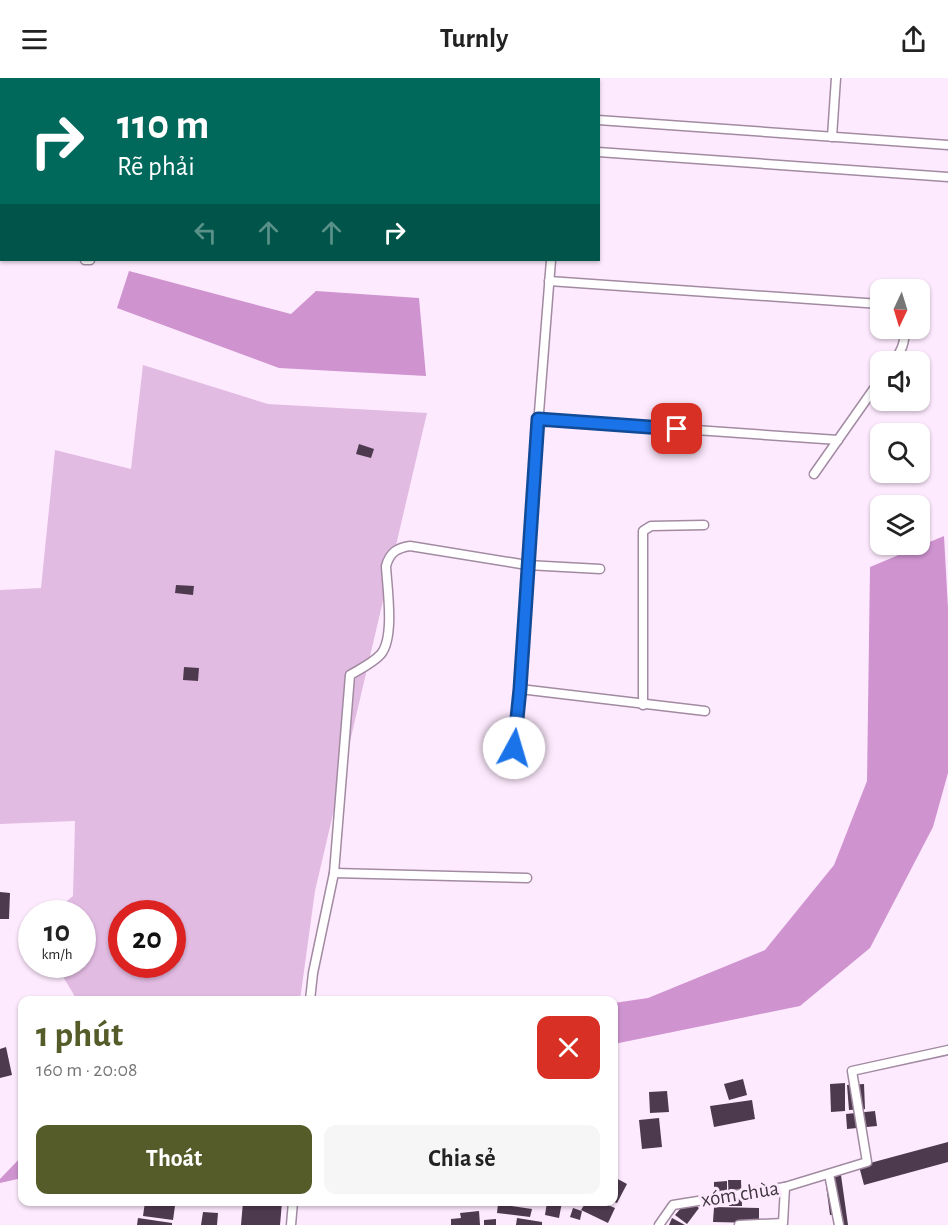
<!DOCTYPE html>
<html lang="vi">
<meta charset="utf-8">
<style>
body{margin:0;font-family:"Alegreya Sans",sans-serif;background:#f6f6f6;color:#222;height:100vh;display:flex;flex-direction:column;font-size:22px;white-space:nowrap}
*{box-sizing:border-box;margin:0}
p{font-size:20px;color:#767676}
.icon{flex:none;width:33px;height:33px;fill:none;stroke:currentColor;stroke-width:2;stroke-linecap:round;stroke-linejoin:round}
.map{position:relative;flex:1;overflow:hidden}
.details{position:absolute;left:18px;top:918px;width:600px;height:210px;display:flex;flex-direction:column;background:#fff;border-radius:12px;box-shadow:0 2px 4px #0004}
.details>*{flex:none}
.guide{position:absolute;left:0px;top:0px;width:600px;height:183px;box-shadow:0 2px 4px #0004;background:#00695c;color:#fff;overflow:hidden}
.needle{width:39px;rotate:184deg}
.buttons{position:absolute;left:870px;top:201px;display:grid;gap:12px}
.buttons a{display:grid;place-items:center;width:60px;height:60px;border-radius:12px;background:#fff;box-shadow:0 2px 4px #0004;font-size:30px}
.speed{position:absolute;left:18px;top:822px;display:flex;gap:12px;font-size:30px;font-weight:700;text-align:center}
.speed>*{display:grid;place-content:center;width:78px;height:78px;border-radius:50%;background:#fff;box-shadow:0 2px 4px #0004;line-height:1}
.speed small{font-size:15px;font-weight:400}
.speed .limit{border:9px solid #d22;background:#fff;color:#111}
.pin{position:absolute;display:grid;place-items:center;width:51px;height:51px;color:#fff;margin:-26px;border-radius:12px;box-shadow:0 3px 9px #0006}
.me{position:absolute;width:66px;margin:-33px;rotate:6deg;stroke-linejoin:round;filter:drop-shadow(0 0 4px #0008)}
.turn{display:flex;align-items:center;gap:21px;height:126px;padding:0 18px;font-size:27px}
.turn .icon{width:78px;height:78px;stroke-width:2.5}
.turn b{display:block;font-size:42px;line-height:51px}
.lanes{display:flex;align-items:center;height:57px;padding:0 18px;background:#0003;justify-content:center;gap:30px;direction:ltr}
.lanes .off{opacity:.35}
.round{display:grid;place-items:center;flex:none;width:63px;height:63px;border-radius:12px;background:#f6f6f6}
.overview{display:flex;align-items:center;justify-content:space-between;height:102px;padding:0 18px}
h1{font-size:36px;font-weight:700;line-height:45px;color:#555c2a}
.action{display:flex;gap:12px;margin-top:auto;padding:12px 18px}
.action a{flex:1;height:69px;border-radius:12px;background:#555c2a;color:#fff;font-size:24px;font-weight:700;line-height:69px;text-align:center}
.action a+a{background:#f6f6f6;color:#222}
header{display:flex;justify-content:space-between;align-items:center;height:78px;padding:0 18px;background:#fff;font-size:27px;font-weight:700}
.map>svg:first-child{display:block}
.green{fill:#e2bbe2;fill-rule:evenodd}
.water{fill:#cf94d0}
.building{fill:#4e3a4e}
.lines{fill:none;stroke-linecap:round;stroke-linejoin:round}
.lane-casing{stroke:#a28ba2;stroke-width:11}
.lane{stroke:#fff;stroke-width:8}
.route-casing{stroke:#114b97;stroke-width:15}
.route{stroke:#1a73e8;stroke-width:10}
.labels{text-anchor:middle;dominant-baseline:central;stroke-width:6;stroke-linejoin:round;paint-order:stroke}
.street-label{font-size:21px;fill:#423842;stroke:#feeafe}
</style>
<header><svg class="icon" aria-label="menu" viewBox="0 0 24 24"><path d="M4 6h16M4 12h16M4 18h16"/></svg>Turnly<svg class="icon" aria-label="share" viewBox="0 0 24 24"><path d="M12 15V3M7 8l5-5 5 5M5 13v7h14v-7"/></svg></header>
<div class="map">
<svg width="948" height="1147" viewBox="0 0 948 1147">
<rect width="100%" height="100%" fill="#feeafe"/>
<path class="green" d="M 143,287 L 268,326 L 427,335 L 315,813 L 300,922 L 77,922 L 56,887 L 82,886 L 82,836 L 52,835 L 73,818 L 75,743 L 0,746 L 0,512 L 41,510 L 55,372 L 131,391 ZM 122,836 L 172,836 L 172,886 L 122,886 Z"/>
<g class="water">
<polygon points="129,193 291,236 316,213 419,220 426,298 279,290 117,230"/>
<polygon points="944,458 948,530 948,695 933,749 870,870 800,928 614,966 614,925 648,920 765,872 834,787 867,703 870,489"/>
<polygon points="22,1078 22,1100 0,1105 0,1101"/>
</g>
<g class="building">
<polygon points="359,366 374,371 371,380 356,376"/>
<polygon points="176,507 194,508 193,517 175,515"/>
<polygon points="184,589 199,590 198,603 183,602"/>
<polygon points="0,814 10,815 9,841 0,841"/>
<polygon points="6,969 12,997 0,1000 0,971"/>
<polygon points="743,1001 747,1017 729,1022 724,1006"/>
<polygon points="845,1005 845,1033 831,1034 830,1006"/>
<polygon points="864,1006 865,1031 849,1032 847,1007"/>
<polygon points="667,1013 669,1034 650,1035 649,1014"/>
<polygon points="752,1022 755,1041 714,1049 710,1028"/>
<polygon points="875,1033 877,1048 847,1051 846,1036"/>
<polygon points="659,1040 662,1069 642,1071 639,1042"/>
<polygon points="948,1064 948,1084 864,1107 859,1088"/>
<polygon points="840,1090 848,1147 834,1147 833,1137 830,1137 824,1092"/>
<polygon points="614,1099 627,1106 617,1125 614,1124"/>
<polygon points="728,1102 741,1102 742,1128 729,1128"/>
<polygon points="727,1103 727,1120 714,1120 714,1104"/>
<polygon points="688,1122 699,1130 687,1146 675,1137"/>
<polygon points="145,1124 175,1128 173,1142 143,1138"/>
<polygon points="243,1124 282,1124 280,1147 241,1147"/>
<polygon points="547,1124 562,1124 559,1140 545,1137"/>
<polygon points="586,1124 601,1124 615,1130 608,1145 581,1132"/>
<polygon points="498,1126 532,1131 530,1139 497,1135"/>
<polygon points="714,1129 759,1130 759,1145 713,1144"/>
<polygon points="573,1130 582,1133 580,1142 570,1139"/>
<polygon points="479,1133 480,1147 451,1147 451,1141 461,1140 460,1135"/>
<polygon points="203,1134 218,1135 217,1147 201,1147"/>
<polygon points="138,1140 172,1145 172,1147 137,1147"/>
<polygon points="517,1140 542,1144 542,1147 516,1147"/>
<polygon points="672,1140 685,1147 669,1147"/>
<polygon points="496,1141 496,1147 484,1147 484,1142"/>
</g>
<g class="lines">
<defs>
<g id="lane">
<polyline points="564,2 564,0"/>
<polyline points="598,42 948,67"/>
<polyline points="832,59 836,0"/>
<polyline points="598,74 948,99"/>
<polyline points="0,126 2,126"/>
<polyline points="85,182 90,182"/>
<polyline points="551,182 527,487 600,491"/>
<polyline points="549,203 880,226"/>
<path d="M 894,284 C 901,273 906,264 904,250"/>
<polyline points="538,341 838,362"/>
<polyline points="814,396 880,302"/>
<polyline points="520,611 705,633"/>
<polyline points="643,627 643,453 651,448 704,447"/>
<polyline points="334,795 527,800"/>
<path d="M 310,922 L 313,895 L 334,795 L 350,597 C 360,591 373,585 381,576 C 395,559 387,509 386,488 C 390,474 397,470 410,468 L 527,487 L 520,611 L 514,670"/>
<polyline points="829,1096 839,1147"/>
<polyline points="291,1147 293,1124"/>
<polyline points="659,1147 673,1127 785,1109 867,1084 852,993 948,972"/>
<polyline points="739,1147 783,1145 785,1109"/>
</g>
</defs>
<use href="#lane" class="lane-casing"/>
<use href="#lane" class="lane"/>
</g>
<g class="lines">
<defs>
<polyline id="route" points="514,670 520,611 538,341 677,351"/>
</defs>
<use href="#route" class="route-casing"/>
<use href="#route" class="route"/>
</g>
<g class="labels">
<g class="street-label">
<text transform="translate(740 1116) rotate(-9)">xóm chùa</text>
</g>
</g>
</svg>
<div class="buttons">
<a><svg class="needle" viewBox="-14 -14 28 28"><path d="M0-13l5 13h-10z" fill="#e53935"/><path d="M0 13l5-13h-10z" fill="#767676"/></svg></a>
<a><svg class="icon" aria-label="sound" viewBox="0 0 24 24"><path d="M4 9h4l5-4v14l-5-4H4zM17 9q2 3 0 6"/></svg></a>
<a><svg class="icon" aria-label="search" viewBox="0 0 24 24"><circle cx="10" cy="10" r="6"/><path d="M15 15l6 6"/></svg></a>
<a><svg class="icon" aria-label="layers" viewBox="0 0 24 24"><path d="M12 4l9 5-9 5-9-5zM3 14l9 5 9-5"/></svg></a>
</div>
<div class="speed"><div>10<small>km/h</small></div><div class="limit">20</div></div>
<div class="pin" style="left:677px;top:351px;background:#d93025"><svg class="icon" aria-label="arrive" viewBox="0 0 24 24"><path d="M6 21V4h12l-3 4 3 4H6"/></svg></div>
<svg class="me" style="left:514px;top:670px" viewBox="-20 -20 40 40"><circle r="19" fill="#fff"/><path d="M0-13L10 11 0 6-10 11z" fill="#1a73e8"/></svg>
<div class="guide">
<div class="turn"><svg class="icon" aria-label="right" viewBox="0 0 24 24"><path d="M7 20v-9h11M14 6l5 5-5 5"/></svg><div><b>110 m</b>Rẽ phải</div></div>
<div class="lanes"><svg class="icon off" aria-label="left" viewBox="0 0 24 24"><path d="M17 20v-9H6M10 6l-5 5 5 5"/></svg><svg class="icon off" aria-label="ahead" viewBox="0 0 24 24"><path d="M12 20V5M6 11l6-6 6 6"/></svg><svg class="icon off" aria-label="ahead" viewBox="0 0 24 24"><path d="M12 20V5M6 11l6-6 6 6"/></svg><svg class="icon" aria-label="right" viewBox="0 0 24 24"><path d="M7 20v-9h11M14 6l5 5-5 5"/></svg></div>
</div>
<section class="details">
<div class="overview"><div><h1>1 phút</h1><p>160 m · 20:08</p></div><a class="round" style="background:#d93025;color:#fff"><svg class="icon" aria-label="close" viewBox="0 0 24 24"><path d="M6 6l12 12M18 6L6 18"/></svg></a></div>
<div class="action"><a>Thoát</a><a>Chia sẻ</a></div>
</section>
</div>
